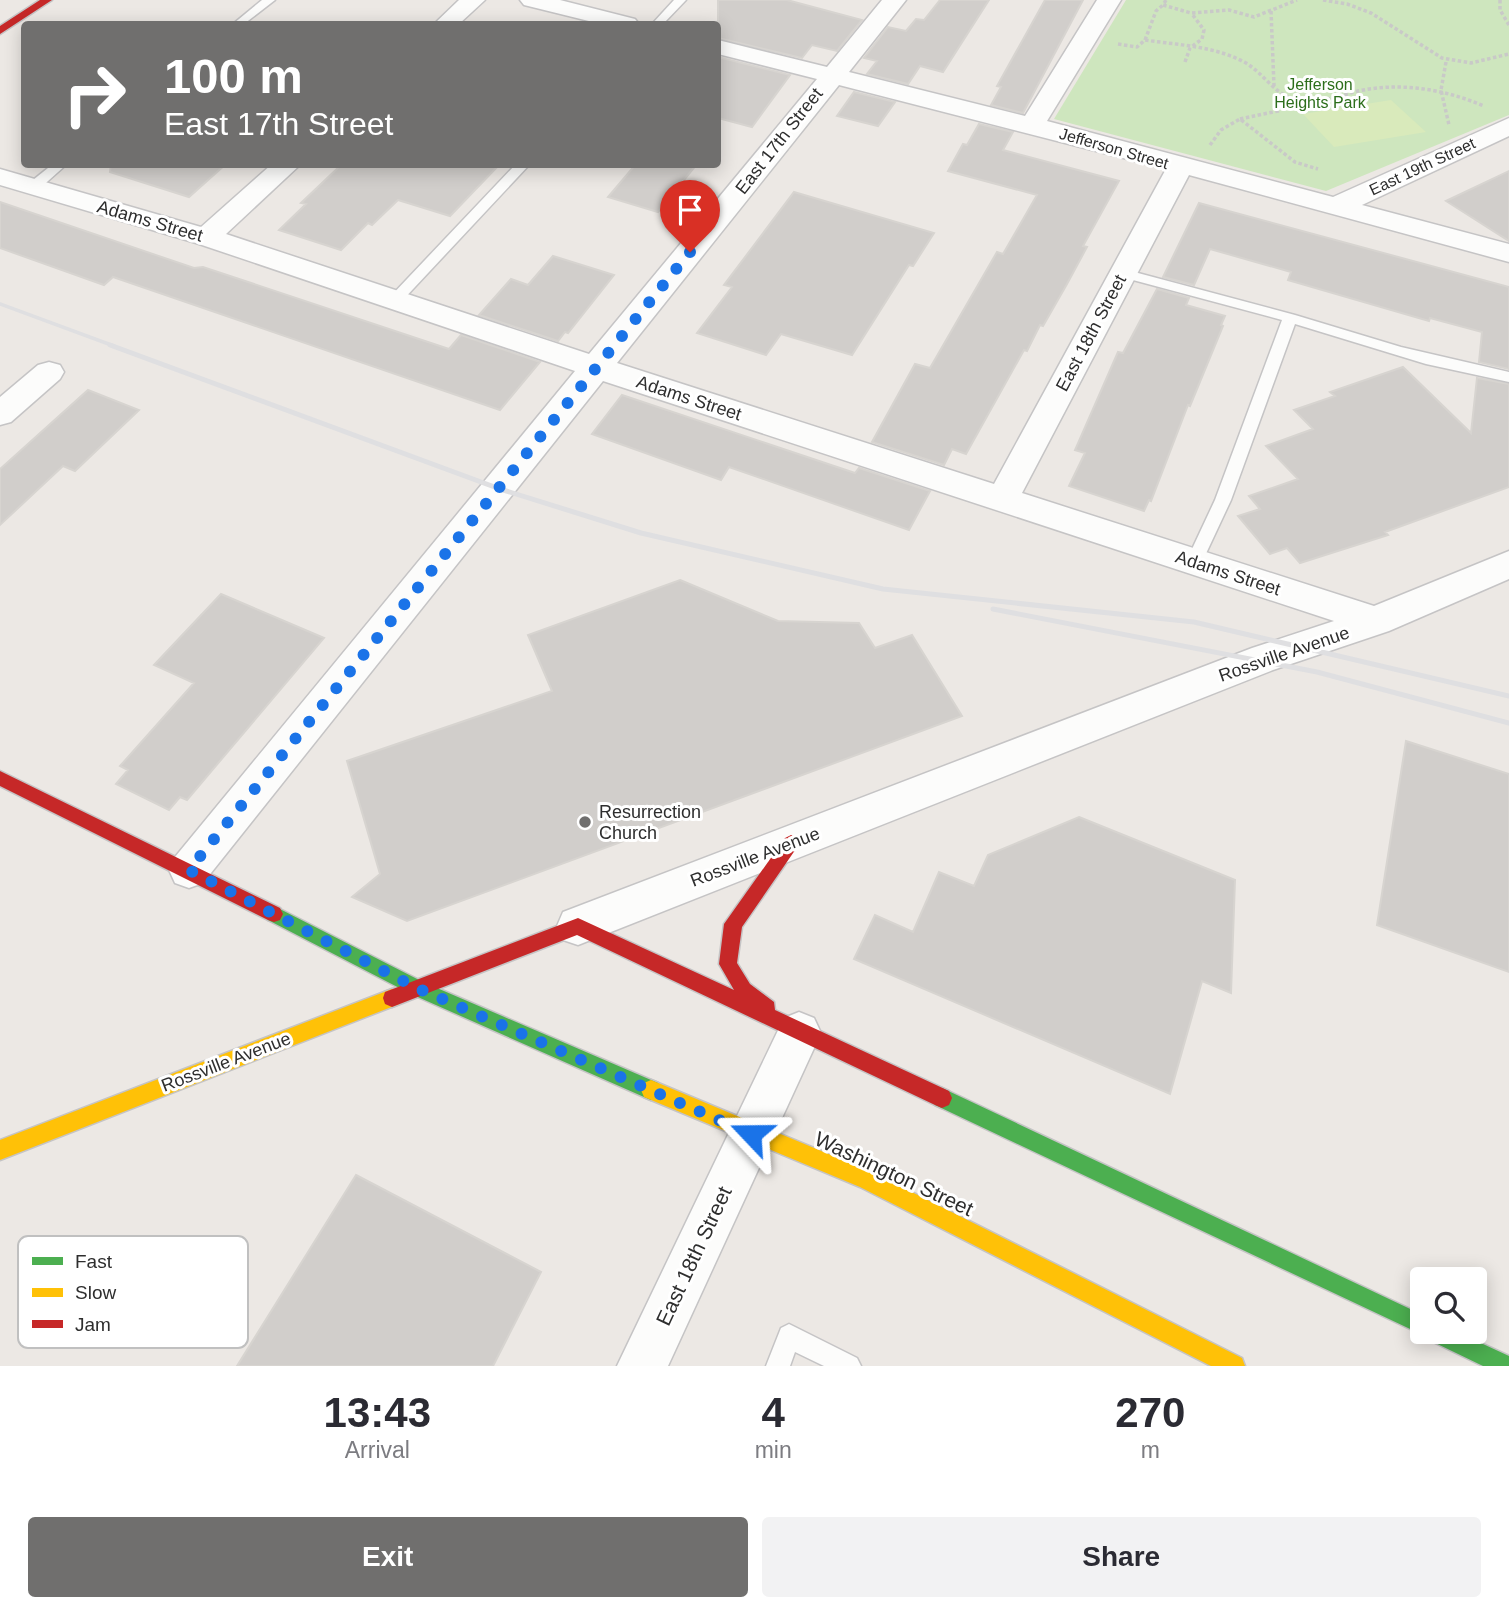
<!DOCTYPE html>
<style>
body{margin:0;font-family:Arial,sans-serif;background:#f2f2f3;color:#2b2b33;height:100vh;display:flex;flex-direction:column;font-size:26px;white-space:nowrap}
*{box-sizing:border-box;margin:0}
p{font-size:23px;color:#7c7c81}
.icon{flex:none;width:38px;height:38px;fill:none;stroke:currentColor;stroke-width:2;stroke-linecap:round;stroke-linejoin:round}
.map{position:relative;height:1366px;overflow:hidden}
.details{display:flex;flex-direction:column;background:#fff;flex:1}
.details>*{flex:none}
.hud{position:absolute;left:21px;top:21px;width:700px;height:147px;border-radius:7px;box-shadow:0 4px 18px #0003;background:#706f6e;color:#fff;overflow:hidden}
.buttons{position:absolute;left:1410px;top:1267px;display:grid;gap:14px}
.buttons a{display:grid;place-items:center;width:77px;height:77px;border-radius:7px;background:#fff;box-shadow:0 4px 18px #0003;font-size:35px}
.pin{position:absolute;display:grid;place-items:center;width:60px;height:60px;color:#fff;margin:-72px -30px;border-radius:50% 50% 50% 0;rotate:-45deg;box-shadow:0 0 7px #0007}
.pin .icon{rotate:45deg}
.me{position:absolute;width:77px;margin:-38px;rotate:293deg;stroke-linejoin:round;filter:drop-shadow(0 0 5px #0008)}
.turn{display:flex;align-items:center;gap:24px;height:147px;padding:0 28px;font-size:32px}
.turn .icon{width:91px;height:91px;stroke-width:2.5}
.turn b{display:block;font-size:49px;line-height:60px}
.eta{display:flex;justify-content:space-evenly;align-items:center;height:119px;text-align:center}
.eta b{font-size:42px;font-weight:800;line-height:49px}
.button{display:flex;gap:14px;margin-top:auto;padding:14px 28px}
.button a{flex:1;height:80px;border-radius:7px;background:#706f6e;color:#fff;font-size:28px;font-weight:800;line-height:80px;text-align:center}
.button a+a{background:#f2f2f3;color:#2b2b33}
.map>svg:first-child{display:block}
.green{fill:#cee6be}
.pitch{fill:#d9eabb}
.building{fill:#d1cecb;stroke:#d7d4d0;stroke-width:2}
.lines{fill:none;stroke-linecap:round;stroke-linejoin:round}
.lane-casing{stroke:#c5c4c5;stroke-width:3}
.street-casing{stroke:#c5c4c5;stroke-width:3}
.fast-casing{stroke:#c5c4c5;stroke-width:3}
.slow-casing{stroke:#c5c4c5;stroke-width:3}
.jam-casing{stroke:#c5c4c5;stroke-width:3}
.path{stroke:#c9c9c8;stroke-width:3.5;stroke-dasharray:3.5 2.5;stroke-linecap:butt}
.lane{fill:#fcfcfb;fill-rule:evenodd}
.street{fill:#fcfcfb;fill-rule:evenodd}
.fast{fill:#4caf50;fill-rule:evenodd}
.slow{fill:#ffc107;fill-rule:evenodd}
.jam{fill:#c62828;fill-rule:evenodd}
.rail-far1{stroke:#dfdfe1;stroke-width:3.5}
.rail{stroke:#dfdfe1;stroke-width:5}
.route{stroke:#1a73e8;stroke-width:12;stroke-dasharray:0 21.6}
.poi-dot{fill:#706f6e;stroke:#fff;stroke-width:2.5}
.labels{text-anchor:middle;stroke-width:6;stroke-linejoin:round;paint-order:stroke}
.far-park-label{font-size:16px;fill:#2c6e1b;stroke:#fff}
.far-street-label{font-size:16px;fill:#2e2e2e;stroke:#fff}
.street-label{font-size:18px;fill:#2e2e2e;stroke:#fff}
.poi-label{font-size:18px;fill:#2e2e2e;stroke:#fff;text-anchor:start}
.near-street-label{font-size:21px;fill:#2e2e2e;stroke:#fff}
.key{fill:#fff;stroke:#c0c0c0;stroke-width:2}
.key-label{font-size:19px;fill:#2e2e2e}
</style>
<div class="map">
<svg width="1509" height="1366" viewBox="0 0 1509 1366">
<rect width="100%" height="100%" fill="#ece8e4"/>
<path class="green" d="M 1126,0 L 1509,0 L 1509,115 L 1326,191 L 1054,119 Z"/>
<path class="pitch" d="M 1391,100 L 1426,132 L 1334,147 L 1303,114 Z"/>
<path class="building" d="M 718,0 L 787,0 L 862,20 L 837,51 L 812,45 L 802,58 L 718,38 Z
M 940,0 L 989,0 L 943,72 L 920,66 L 908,84 L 867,74 L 877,61 L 864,58 L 888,27 L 906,31 L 916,19 L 924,20 Z
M 1045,0 L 1083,0 L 1023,113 L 991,105 L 1001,87 L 997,86 Z
M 718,57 L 790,75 L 752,127 L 718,118 Z
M 854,92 L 895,102 L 878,126 L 837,116 Z
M 979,124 L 1013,132 L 1003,150 L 1119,181 L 1083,246 L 1087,247 L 1067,284 L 1043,326 L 1040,325 L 1027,351 L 1024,350 L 966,454 L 952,449 L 944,465 L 872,442 L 915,364 L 930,368 L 997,252 L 1003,254 L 1037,195 L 948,171 L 963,144 L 967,145 Z
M 111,164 L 226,164 L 189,197 L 110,172 Z
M 342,164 L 500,164 L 450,216 L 398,200 L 372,225 L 368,223 L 341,250 L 279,230 L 306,204 L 301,203 Z
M 636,164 L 697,164 L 658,212 L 608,197 Z
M 1509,171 L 1509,241 L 1446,201 Z
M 794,192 L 934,233 L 913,266 L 909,265 L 852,355 L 781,334 L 766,355 L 697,333 L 732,287 L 724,285 Z
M 0,202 L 194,268 L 203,267 L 449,349 L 461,335 L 540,362 L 500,410 L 113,277 L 104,285 L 0,248 Z
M 1199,203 L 1509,287 L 1509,369 L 1479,362 L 1482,332 L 1430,318 L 1429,321 L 1288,280 L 1291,272 L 1210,249 L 1194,285 L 1163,277 Z
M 553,256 L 614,275 L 568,333 L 565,332 L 558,341 L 479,315 L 511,279 L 528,285 Z
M 1157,289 L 1189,298 L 1186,305 L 1225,316 L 1221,325 L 1223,326 L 1190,406 L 1188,405 L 1151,501 L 1149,500 L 1144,511 L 1069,486 L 1085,453 L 1075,450 L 1118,352 L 1123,353 Z
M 1403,367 L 1471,433 L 1477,378 L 1509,384 L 1509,487 L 1385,532 L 1388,535 L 1300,563 L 1287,548 L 1270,554 L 1238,516 L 1260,509 L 1249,496 L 1298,479 L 1266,446 L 1313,429 L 1294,410 L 1335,396 L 1330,392 Z
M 88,390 L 139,410 L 75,471 L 63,466 L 0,525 L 0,469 Z
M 622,395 L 855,473 L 859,468 L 930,491 L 909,530 L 729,467 L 721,480 L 592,434 Z
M 680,580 L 778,621 L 859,623 L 875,648 L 912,635 L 962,716 L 407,921 L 352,897 L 380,874 L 347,761 L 552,691 L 528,635 Z
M 221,594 L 324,638 L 187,800 L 180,797 L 169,810 L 116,784 L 128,770 L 120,766 L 194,683 L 154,665 Z
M 1406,741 L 1509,774 L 1509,972 L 1377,925 Z
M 1079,817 L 1235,880 L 1231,993 L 1202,981 L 1170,1094 L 854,959 L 875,915 L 913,932 L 939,872 L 974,886 L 988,855 Z
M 356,1175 L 541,1272 L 493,1366 L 237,1366 Z"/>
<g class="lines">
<defs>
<path id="lane" d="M 262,0 L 275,0 L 244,24 L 233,24 Z
M 674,0 L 686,0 L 663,24 L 652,24 Z
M 53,164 L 67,164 L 38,190 L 28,190 L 28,184 Z
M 516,164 L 530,164 L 400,303 L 390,303 L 390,297 Z
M 1123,269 L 1295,315 L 1401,347 L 1509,372 L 1509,382 L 1426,364 L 1295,324 L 1231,500 L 1202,562 L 1194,568 L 1186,562 L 1215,500 L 1282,320 L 1118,276 L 1116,273 Z
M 789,1324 L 857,1358 L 861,1366 L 824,1366 L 795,1352 L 790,1366 L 766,1366 L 781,1328 Z"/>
<path id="street" d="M 459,0 L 485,0 L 459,24 L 434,24 Z
M 520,0 L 560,0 L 635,19 L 639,24 L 601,24 L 524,5 Z
M 882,0 L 906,0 L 849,72 L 1025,116 L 1097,0 L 1121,0 L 1047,121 L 1333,197 L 1509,118 L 1509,136 L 1362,205 L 1509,244 L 1509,262 L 1189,175 L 1022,493 L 1374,606 L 1509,551 L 1509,579 L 1389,631 L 1273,670 L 578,945 L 563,940 L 557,926 L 563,912 L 1252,648 L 1334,621 L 603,381 L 203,883 L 189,888 L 175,883 L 169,870 L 175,857 L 575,371 L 196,243 L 0,185 L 0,169 L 201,227 L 272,164 L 301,164 L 226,234 L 589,354 L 817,79 L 718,54 L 718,40 L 827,67 ZM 839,85 L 1166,169 L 994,484 L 617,363 Z
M 49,362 L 60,365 L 64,372 L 60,379 L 11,422 L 0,425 L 0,397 L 38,365 Z
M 799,1012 L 814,1018 L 821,1033 L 668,1366 L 617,1366 L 784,1018 Z"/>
<path id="fast" d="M 274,906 L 423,982 L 658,1083 L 661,1090 L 658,1097 L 651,1100 L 644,1097 L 411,994 L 268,920 L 265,914 L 268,908 Z
M 942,1088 L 1423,1315 L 1423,1332 L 1457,1332 L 1509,1356 L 1509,1366 L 1483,1366 L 1427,1339 L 1425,1336 L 935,1105 L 932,1098 L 935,1091 Z"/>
<path id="slow" d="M 392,989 L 399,992 L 401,998 L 399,1004 L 0,1160 L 0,1140 Z
M 651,1080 L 874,1173 L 1242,1358 L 1245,1366 L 1211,1366 L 860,1187 L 644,1097 L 641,1090 L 644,1083 Z"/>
<path id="jam" d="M 40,0 L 52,0 L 0,34 L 0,26 Z
M 0,771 L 280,908 L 283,914 L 280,920 L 274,922 L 268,920 L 0,786 Z
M 791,835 L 797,838 L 800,843 L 742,927 L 737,963 L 750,984 L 774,1002 L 775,1010 L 949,1091 L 952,1098 L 949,1105 L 942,1108 L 935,1105 L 577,935 L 392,1007 L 385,1004 L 383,998 L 385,992 L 578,918 L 734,990 L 719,964 L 724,924 L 785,838 Z"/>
</defs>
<use href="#lane" class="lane-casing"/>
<use href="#street" class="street-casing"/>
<use href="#fast" class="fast-casing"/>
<use href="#slow" class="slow-casing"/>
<use href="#jam" class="jam-casing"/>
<path class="path" d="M 1166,0 L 1163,5 L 1191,13 L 1229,10 L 1254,17 L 1297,0
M 1323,0 L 1347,4 L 1371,13 L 1442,58 L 1471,63 L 1509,54
M 1500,0 L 1500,10 L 1509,25
M 1271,11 L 1274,86
M 1145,40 L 1156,11 L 1163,5
M 1118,44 L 1137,47 L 1145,40 C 1178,45 1214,46 1244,62 C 1263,72 1274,94 1295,100 C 1317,105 1338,96 1358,91 C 1401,82 1444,89 1484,106
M 1185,62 L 1190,48 L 1202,39 L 1204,30 L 1192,14
M 1446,62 L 1441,90 L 1449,125
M 1240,119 L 1278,111 L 1293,100
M 1210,145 L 1221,130 L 1240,119 L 1295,162 L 1318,169"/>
<use href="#lane" class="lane"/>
<use href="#street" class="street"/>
<use href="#fast" class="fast"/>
<use href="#slow" class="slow"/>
<use href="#jam" class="jam"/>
<path class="rail-far1" d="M 0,304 L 114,346"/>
<path class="rail" d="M 110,345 L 500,489 L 641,533 L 883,589 L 1194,622 L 1509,696
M 993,609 L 1317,672 L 1509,723"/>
</g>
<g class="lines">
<path class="route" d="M 690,252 L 189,870 L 417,988 L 751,1134"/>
</g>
<circle class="poi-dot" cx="585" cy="822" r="7"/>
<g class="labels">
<g class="far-park-label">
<text x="1320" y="90">Jefferson<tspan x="1320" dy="18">Heights Park</tspan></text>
</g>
<g class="far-street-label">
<text transform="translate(1114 148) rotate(16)" y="6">Jefferson Street</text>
<text transform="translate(1422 166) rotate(-25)" y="6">East 19th Street</text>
</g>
<g class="street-label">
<text transform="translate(779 141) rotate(-52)" y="6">East 17th Street</text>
<text transform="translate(150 221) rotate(16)" y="6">Adams Street</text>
<text transform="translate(1091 333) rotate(-62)" y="6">East 18th Street</text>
<text transform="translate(689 398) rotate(18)" y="6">Adams Street</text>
<text transform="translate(1228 573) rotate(18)" y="6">Adams Street</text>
<text transform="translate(1284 654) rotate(-19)" y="6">Rossville Avenue</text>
<text transform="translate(755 857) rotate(-21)" y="6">Rossville Avenue</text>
<text transform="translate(226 1062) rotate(-21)" y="6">Rossville Avenue</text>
</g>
<g class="poi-label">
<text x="599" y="818">Resurrection<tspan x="599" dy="21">Church</tspan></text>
</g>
<g class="near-street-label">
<text transform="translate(894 1174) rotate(25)" y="7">Washington Street</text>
<text transform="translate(694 1256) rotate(-65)" y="7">East 18th Street</text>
</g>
</g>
<rect x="18" y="1236" width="230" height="112" rx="10" class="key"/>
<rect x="32" y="1257" width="31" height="8" fill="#4caf50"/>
<rect x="32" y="1288" width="31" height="9" fill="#ffc107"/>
<rect x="32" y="1320" width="31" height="8" fill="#c62828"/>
<g class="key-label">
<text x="75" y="1268">Fast</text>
<text x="75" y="1299">Slow</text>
<text x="75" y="1331">Jam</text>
</g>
</svg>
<div class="buttons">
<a><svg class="icon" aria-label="search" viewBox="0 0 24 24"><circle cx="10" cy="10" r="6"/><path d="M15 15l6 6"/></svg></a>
</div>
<div class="pin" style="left:690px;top:252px;background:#d93025"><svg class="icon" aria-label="arrive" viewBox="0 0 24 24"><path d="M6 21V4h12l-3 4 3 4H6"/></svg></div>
<svg class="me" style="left:751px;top:1134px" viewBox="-20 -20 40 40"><path d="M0-17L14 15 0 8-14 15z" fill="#1a73e8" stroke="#fff" stroke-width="4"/></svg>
<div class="hud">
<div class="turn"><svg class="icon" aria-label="right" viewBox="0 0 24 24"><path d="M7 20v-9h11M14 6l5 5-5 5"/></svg><div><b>100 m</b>East 17th Street</div></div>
</div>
</div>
<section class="details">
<div class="eta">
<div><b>13:43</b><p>Arrival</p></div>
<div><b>4</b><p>min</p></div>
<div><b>270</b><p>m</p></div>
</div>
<div class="button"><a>Exit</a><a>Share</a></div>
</section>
